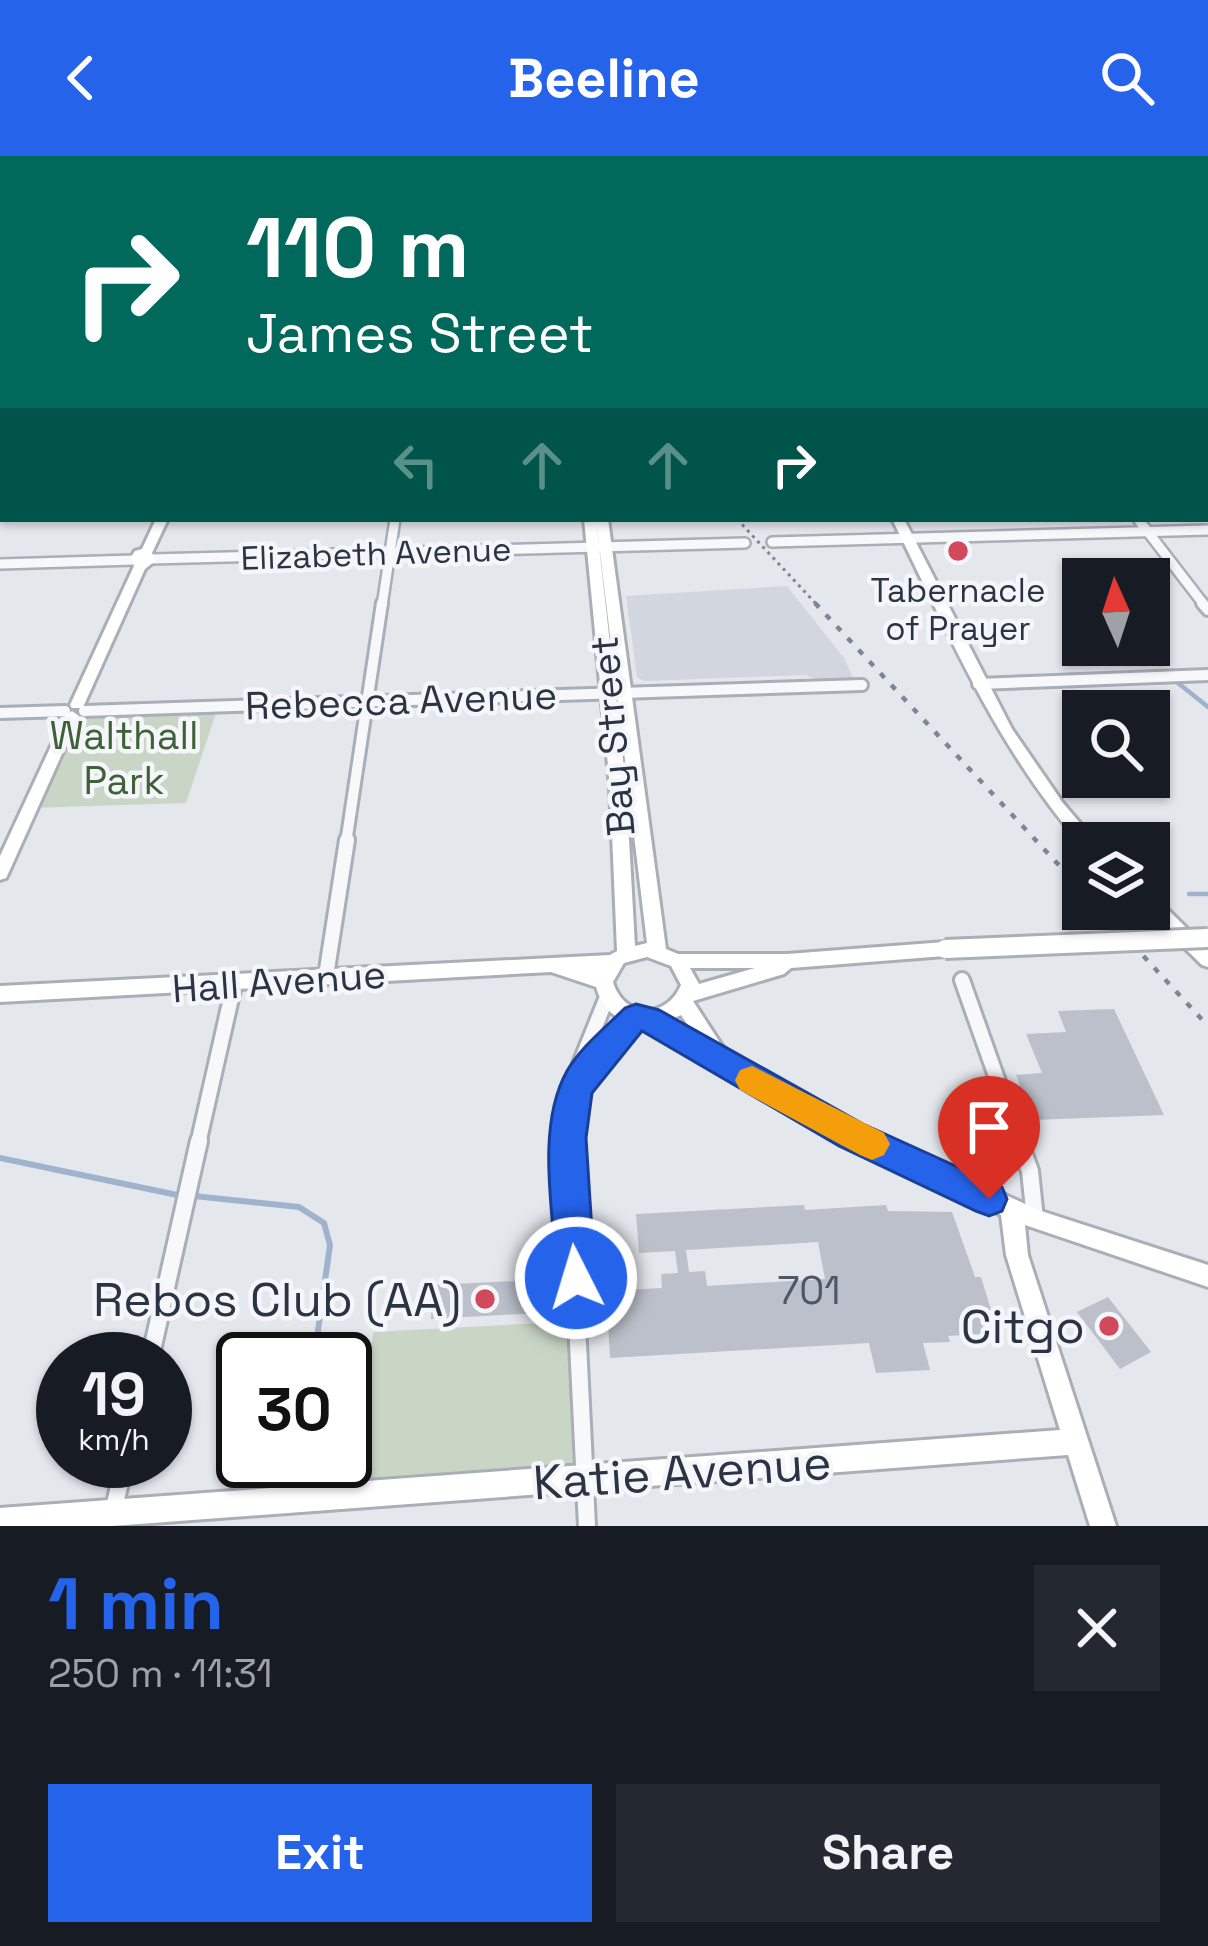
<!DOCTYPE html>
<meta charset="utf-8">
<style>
body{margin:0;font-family:"Space Grotesk",sans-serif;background:#242831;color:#f1f3f6;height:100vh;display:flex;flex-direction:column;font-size:45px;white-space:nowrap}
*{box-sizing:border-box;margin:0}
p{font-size:39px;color:#9ea1a6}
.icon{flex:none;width:66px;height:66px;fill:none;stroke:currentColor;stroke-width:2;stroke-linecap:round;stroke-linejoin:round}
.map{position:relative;height:1370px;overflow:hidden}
.details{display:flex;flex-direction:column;background:#171b24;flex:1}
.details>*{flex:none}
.hud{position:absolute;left:0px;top:0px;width:1209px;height:366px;box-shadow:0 3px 9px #0004;background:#00695c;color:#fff;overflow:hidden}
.needle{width:78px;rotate:357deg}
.tools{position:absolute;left:1062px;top:402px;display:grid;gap:24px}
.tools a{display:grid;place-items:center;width:108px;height:108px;border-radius:0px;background:#171b24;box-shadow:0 3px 9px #0004;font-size:60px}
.speed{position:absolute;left:36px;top:1176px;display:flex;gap:24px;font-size:60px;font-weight:700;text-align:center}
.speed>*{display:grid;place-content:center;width:156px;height:156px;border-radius:50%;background:#171b24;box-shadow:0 3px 9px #0004;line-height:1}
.speed small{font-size:30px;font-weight:400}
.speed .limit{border:6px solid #111;border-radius:18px;background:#fff;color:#111}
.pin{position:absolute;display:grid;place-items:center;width:102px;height:102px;color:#fff;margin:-123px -51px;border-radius:50% 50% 50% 0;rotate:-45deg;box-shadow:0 0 12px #0007}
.pin .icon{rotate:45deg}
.me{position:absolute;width:132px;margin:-66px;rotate:355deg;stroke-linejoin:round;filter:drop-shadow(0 0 9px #0008)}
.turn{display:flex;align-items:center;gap:42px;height:252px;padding:0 48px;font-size:54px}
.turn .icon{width:156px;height:156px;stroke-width:2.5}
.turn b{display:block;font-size:84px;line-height:102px}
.lanes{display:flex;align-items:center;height:114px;padding:0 48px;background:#0003;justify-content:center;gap:60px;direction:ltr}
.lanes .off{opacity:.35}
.round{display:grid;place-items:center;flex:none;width:126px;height:126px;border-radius:0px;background:#242831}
.overview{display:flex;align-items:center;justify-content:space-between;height:204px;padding:0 48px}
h1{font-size:72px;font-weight:700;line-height:90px;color:#2563eb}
.action{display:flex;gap:24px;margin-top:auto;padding:24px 48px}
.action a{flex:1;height:138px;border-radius:0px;background:#2563eb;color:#fff;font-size:48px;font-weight:700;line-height:138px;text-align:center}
.action a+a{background:#242831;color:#f1f3f6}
header{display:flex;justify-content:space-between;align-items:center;height:156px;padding:0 48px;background:#2563eb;color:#fff;font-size:54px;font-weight:700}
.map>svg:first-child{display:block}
.built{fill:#d2d6de}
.green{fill:#c9d6c5}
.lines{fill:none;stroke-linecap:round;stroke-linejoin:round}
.stream-far1{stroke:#9fb4cc;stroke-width:4.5}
.stream{stroke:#9fb4cc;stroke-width:6}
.river{fill:#9fb4cc;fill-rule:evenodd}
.building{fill:#bbc0ca;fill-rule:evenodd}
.street-far4-casing{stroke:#a9aeb7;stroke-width:8}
.street-far3-casing{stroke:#a9aeb7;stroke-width:14}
.street-far2-casing{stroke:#a9aeb7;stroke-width:16}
.street-far1-casing{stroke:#a9aeb7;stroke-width:20}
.street-casing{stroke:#a9aeb7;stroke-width:22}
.secondary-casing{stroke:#a9aeb7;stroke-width:6}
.primary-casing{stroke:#a3abb8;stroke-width:6}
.street-far4{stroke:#f7f8fa;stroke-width:4.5}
.street-far3{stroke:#f7f8fa;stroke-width:9}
.street-far2{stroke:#f7f8fa;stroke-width:10}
.street-far1{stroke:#f7f8fa;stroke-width:14}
.street{stroke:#f7f8fa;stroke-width:16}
.secondary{fill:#fff;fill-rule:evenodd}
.primary{fill:#fff;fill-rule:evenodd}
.rail-far1{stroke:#7d8696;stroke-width:3;stroke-dasharray:3 4.5;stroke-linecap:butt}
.rail{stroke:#7d8696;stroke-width:4.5;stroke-dasharray:6 10;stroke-linecap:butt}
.secondary-bridge-casing{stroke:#a9aeb7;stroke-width:24;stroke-linecap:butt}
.secondary-bridge{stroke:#fff;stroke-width:18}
.route{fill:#2563eb;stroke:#184099;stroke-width:3}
.slow{fill:#f59e0b}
.poi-dot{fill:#d1495b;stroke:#f4f6f9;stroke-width:4.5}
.labels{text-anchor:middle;stroke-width:9;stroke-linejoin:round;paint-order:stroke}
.far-street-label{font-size:33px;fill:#2b3445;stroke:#f4f6f9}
.far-poi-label{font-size:33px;fill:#2b3445;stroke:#f4f6f9}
.street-label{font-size:39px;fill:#2b3445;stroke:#f4f6f9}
.park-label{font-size:39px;fill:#3f6138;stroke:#f4f6f9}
.near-number-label{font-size:39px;fill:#4f5766}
.near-poi-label{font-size:48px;fill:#2b3445;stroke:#f4f6f9;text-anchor:end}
.near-street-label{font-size:48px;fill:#2b3445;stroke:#f4f6f9}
</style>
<header><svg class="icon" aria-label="back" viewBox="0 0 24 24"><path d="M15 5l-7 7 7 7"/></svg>Beeline<svg class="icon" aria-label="search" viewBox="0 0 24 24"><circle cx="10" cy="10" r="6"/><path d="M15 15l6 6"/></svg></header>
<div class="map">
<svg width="1208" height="1370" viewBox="0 0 1208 1370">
<rect width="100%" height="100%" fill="#e4e7ec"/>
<path class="built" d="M 787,430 L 844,502 L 855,527 L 827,528 L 806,519 L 644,525 L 637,521 L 626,440 Z"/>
<path class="green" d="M 218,551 L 186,647 L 31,652 L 72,560 Z
M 579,1165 L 585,1324 L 356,1339 L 373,1176 Z"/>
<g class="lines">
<path class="stream-far1" d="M 1178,527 L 1208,551
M 1189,738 L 1208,738"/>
<path class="stream" d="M 0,1002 L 182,1040
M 194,1040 L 299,1051 L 324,1067 L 330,1089 L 314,1203
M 298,1316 L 300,1305"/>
<path class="river" d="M 912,0 L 909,3 L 897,3 L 900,0 Z"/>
</g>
<path class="building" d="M 1114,853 L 1164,959 L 1033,964 L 1016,919 L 1042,917 L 1026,878 L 1066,876 L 1058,855 Z
M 804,1049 L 805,1054 L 886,1049 L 888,1055 L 952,1056 L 975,1121 L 981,1121 L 998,1177 L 948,1180 L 950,1186 L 923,1187 L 930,1214 L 876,1217 L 869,1187 L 610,1202 L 606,1135 L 662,1132 L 661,1118 L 678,1117 L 675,1095 L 639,1097 L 636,1058 ZM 818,1086 L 825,1123 L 707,1130 L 705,1115 L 689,1116 L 686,1094 Z
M 538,1124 L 539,1157 L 431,1163 L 433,1129 Z
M 1108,1141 L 1151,1196 L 1120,1213 L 1077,1156 Z"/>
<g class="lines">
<defs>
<path id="street-far4" d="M 799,0 L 813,3
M 1062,0 L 1066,3
M 1184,0 L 1188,3
M 245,3 L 257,0
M 689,3 L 698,0
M 778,3 L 786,0"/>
<path id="street-far3" d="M 1138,363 L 1205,450
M 772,386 L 1208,374
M 151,403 L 745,387
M 0,408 L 134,404
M 382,450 L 395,363"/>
<path id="street-far2" d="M 1202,447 L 1208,454
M 978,528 L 1208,519
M 84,555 L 862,529
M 0,557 L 65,555
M 346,687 L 382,447"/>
<path id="street-far1" d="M 326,820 L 347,684
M 962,824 L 1020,988
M 581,921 L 636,861
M 198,988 L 234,829
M 568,988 L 580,908 L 607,841"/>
<path id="street" d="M 568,985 L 587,1370
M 1019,985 L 1030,1015 L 1035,1063
M 150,1203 L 199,985
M 113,1356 L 125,1305"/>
<path id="secondary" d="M 258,0 L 264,0 L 264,3 L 258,3 Z
M 0,8 L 3,8 L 3,12 L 0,12 Z
M 0,42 L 3,42 L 3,46 L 0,46 Z
M 0,87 L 3,88 L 3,93 L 0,92 Z
M 1206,95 L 1208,95 L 1208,99 L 1206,99 Z
M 1206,108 L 1208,108 L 1208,114 L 1206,114 Z
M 3,138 L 3,147 L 0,148 L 0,139 Z
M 0,203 L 3,203 L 3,209 L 0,209 Z
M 0,284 L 3,284 L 3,290 L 0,290 Z
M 156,363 L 168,363 L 152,397 L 155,405 L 145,413 L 84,549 L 82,552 L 72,552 L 70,549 L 134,410 L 131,401 L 135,395 L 142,393 Z
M 584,363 L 596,363 L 626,630 L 635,790 L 647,787 L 596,363 L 608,363 L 666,793 L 678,798 L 787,798 L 945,786 L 951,788 L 954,793 L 951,798 L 945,800 L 791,812 L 784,818 L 693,845 L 728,899 L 825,955 L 1038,1054 L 1208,1109 L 1208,1131 L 1025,1069 L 1028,1099 L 1116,1370 L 1090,1370 L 1068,1299 L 112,1370 L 0,1370 L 0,1352 L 1060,1274 L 1006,1099 L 1001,1059 L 811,967 L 642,869 C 618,866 603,855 596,831 L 551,816 L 0,846 L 0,830 L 610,799 L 617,795 L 610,630 ZM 647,801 L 671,810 L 681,829 C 667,863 624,863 613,826 L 624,807 ZM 690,812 L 755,812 L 699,828 ZM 681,859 L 695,880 L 668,865 Z
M 892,363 L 904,363 L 1012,573 L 1063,647 L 1097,687 L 1083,687 L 1083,691 C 996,591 950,480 892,363 Z
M 72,555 L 79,560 L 8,718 L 6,722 L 0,724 L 0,700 L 65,560 Z
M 1149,740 L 1155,741 L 1208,793 L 1208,811 L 1202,809 L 1145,753 L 1149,753 Z"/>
<path id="primary" d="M 3,95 L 3,101 L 0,102 L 0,96 Z
M 0,129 L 3,129 L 3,135 L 0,135 Z"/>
</defs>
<use href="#street-far4" class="street-far4-casing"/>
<use href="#street-far3" class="street-far3-casing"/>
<use href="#street-far2" class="street-far2-casing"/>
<use href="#street-far1" class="street-far1-casing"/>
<use href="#street" class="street-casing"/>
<use href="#secondary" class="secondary-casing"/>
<use href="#primary" class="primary-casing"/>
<use href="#street-far4" class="street-far4"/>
<use href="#street-far3" class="street-far3"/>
<use href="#street-far2" class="street-far2"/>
<use href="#street-far1" class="street-far1"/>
<use href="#street" class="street"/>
<use href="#secondary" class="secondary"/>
<use href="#primary" class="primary"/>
<path class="rail-far1" d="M 335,0 L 339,3
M 480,3 L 491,0
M 645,3 L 654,0
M 737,363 L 818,450"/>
<path class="rail" d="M 815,447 L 1083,735
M 1100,753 L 1208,870"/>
<defs>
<path id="secondary-bridge" d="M 945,793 L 1208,782"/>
</defs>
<use href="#secondary-bridge" class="secondary-bridge-casing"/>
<use href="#secondary-bridge" class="secondary-bridge"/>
</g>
<path class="route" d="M 636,848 L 659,854 L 863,968 L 1002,1031 L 1007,1043 L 1002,1055 L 989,1060 L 976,1055 L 839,990 L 642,875 L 592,937 L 586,982 L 595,1122 L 589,1136 L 576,1141 L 562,1136 L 557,1122 C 554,1060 535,972 567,915 C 580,892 606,871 625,852 Z"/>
<path class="slow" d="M 752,910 L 884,977 L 890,988 L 884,999 L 872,1004 L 860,999 L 740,934 L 735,924 L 740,914 Z"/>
<g class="poi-dot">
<circle cx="958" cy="395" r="12"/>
<circle cx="485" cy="1143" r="12"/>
<circle cx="1109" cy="1170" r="12"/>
</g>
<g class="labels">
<g class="far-street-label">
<text transform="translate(376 397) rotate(-2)" y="12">Elizabeth Avenue</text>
</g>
<g class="far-poi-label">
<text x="958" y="446">Tabernacle<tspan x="958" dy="38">of Prayer</tspan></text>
</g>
<g class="street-label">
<text transform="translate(401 544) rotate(-2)" y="14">Rebecca Avenue</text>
<text transform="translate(612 580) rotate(-95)" y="14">Bay Street</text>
<text transform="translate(279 825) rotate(-4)" y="14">Hall Avenue</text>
</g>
<g class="park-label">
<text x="124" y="593">Walthall<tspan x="124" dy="45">Park</tspan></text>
</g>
<g class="near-number-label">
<text x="809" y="1148">701</text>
</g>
<g class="near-poi-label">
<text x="461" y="1160">Rebos Club (AA)</text>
<text x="1085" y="1187">Citgo</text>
</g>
<g class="near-street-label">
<text transform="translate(682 1316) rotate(-4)" y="17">Katie Avenue</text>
</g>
</g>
</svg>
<div class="tools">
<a><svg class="needle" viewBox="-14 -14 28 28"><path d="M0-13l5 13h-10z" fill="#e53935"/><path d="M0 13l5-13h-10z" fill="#9ea1a6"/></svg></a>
<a><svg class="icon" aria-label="search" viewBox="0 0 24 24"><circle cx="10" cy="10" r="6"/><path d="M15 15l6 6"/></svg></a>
<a><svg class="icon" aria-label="layers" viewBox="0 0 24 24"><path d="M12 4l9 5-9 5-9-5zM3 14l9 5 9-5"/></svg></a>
</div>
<div class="speed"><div>19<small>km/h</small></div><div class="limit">30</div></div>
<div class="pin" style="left:989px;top:1043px;background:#d93025"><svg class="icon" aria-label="arrive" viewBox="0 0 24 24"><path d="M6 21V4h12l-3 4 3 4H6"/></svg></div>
<svg class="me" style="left:576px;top:1122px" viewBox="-20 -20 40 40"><circle r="17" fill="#2563eb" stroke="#fff" stroke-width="3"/><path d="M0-11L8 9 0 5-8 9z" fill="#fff"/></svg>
<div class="hud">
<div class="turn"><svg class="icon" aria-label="right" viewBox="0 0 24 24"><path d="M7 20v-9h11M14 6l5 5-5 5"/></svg><div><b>110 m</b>James Street</div></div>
<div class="lanes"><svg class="icon off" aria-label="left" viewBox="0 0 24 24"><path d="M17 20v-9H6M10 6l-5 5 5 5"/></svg><svg class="icon off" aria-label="ahead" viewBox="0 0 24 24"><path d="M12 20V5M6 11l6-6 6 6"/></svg><svg class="icon off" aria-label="ahead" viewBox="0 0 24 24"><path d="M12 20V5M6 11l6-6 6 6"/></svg><svg class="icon" aria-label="right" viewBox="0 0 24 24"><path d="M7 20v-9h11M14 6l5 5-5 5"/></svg></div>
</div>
</div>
<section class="details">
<div class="overview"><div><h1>1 min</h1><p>250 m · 11:31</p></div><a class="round"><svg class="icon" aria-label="close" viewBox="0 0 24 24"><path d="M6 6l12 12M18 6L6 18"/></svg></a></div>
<div class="action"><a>Exit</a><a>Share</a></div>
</section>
